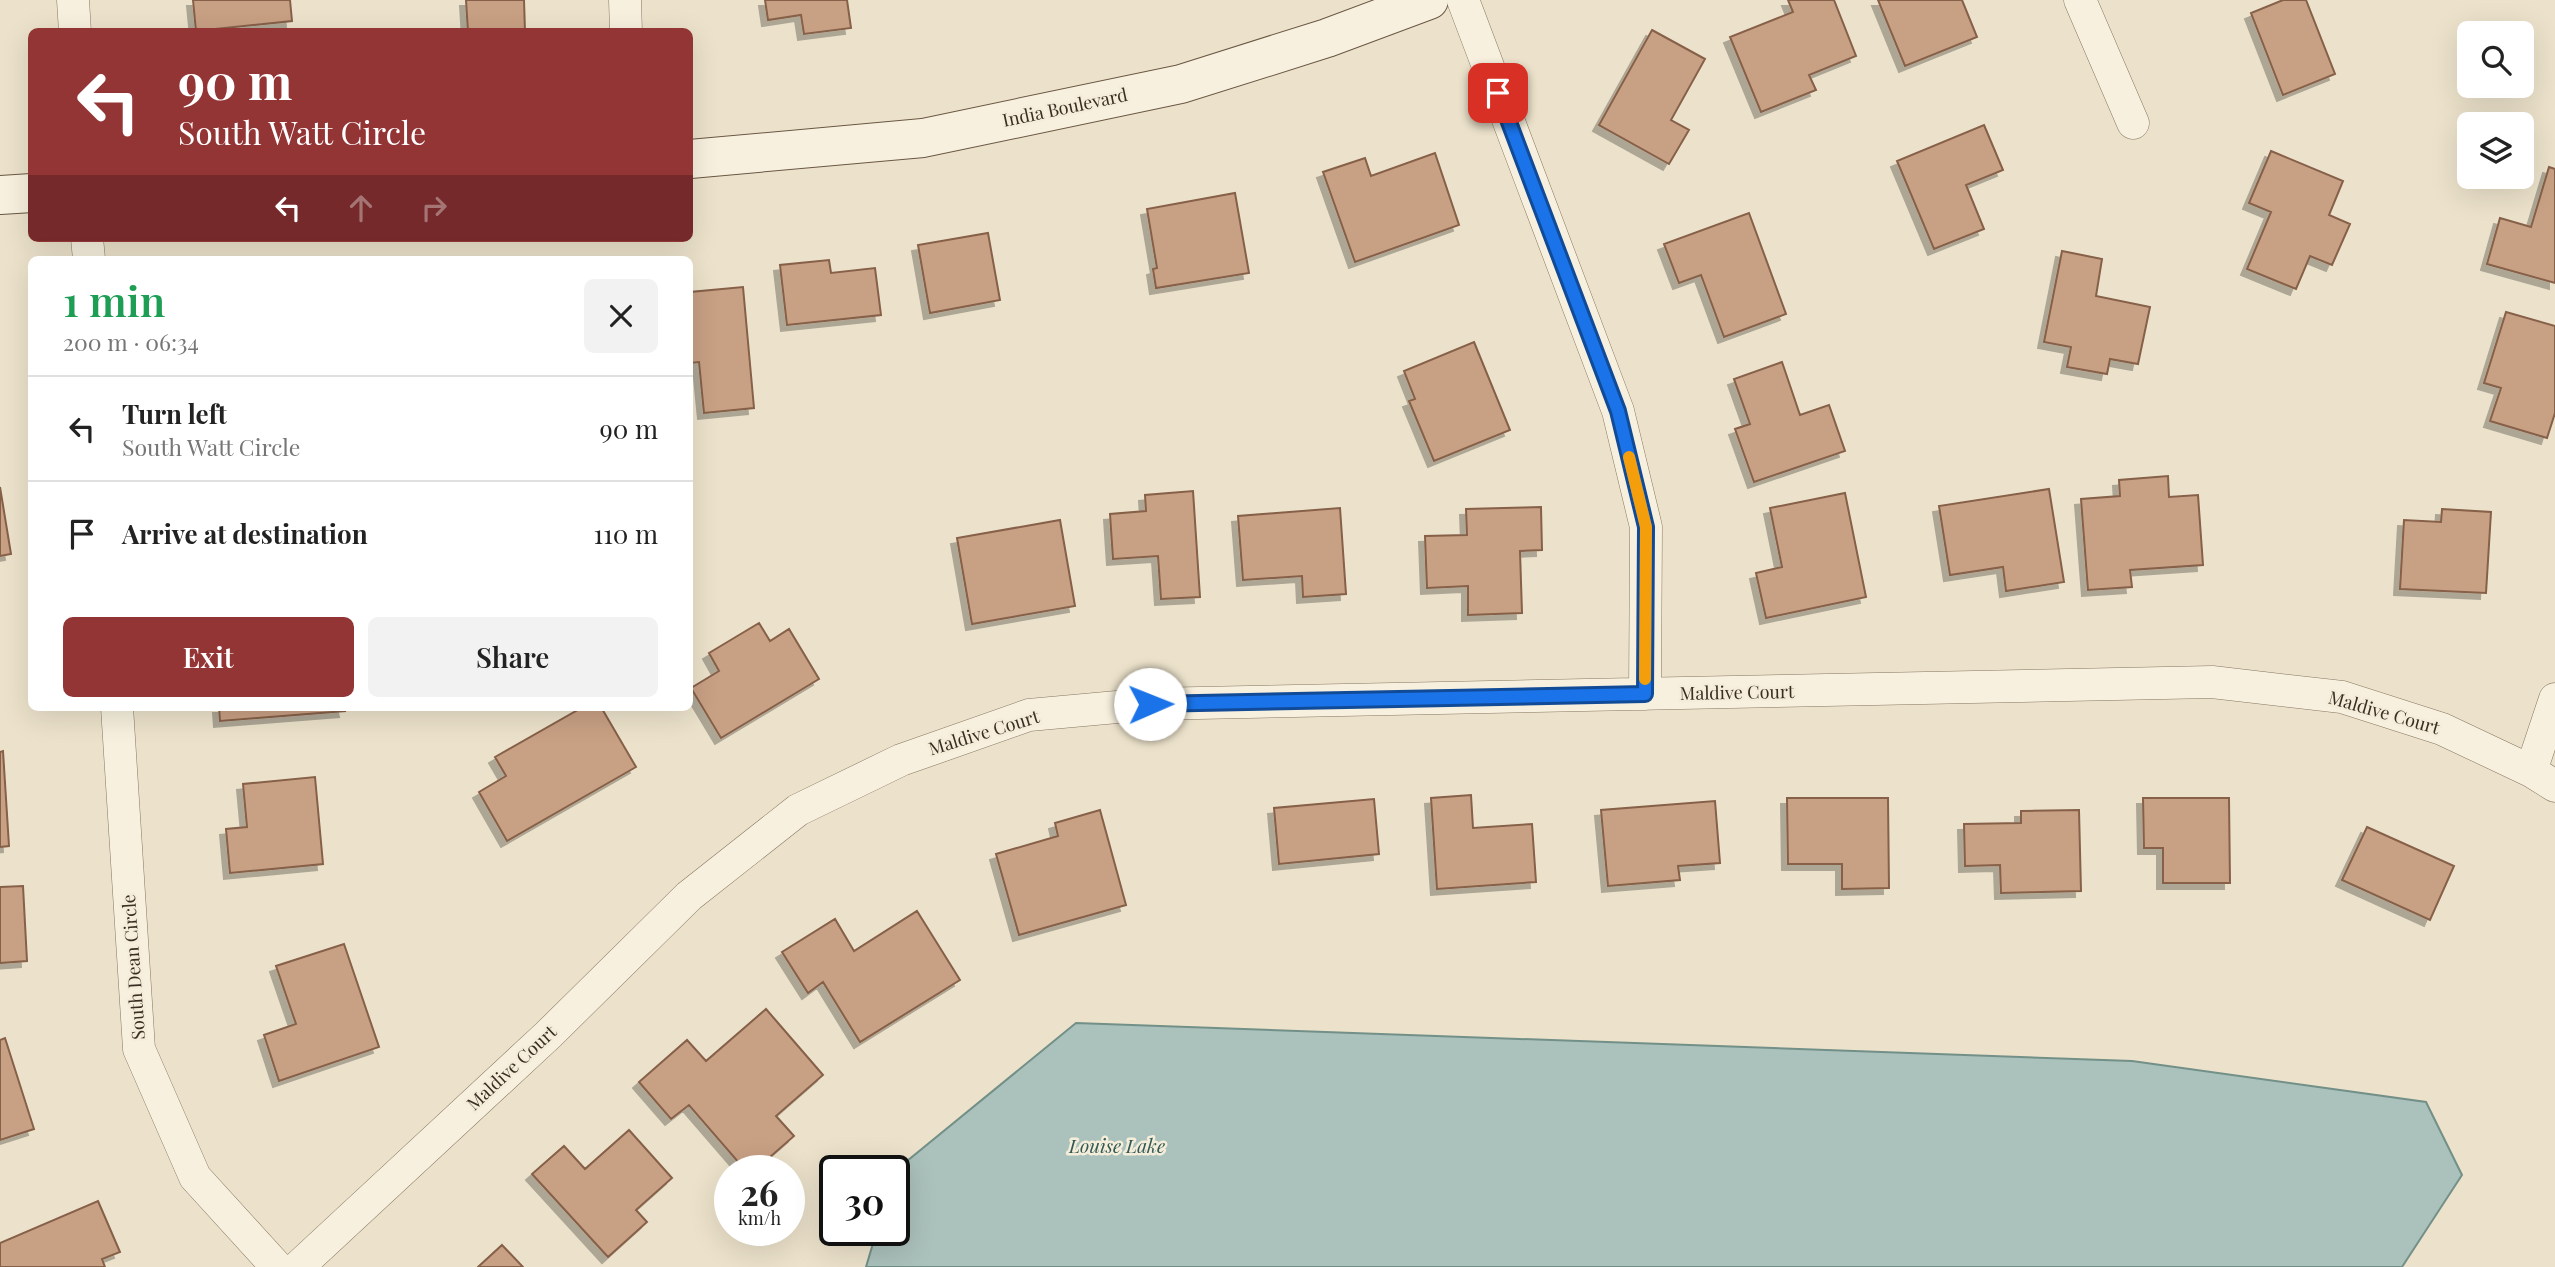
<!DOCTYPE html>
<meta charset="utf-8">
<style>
body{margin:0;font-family:"Playfair Display",serif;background:#f2f2f2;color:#222;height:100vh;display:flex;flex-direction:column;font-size:26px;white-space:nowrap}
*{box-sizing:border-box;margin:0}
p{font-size:23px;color:#767676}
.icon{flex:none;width:38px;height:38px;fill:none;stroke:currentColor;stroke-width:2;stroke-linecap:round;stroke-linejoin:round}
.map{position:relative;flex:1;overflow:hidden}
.drawer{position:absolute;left:28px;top:256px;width:665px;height:455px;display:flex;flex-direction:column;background:#fff;border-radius:10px;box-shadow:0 7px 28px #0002}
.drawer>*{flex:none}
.top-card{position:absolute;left:28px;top:28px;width:665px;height:214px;border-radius:10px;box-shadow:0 7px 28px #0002;background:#933435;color:#fff;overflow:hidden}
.tools{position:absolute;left:2457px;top:21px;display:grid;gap:14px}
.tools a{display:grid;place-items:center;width:77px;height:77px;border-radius:10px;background:#fff;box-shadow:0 7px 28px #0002;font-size:35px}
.speed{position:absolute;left:714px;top:1155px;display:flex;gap:14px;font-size:35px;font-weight:700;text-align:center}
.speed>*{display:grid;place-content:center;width:91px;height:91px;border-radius:50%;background:#fff;box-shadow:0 7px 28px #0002;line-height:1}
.speed small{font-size:18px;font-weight:400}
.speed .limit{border:4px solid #111;border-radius:10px;background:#fff;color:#111}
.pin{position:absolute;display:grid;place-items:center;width:60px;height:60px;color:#fff;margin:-30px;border-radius:14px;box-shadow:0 4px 10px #0006}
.me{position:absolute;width:77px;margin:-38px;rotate:89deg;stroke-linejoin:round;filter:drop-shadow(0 0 5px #0008)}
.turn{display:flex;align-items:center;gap:24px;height:147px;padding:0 35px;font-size:32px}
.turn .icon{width:91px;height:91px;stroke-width:2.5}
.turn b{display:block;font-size:49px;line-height:60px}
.lanes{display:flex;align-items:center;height:66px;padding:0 35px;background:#0003;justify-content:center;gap:35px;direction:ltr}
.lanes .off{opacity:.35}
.round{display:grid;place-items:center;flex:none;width:74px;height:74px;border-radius:10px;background:#f2f2f2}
.overview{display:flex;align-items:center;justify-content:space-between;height:119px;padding:0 35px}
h1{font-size:42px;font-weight:600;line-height:52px;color:#1e9e55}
.primary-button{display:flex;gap:14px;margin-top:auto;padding:14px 35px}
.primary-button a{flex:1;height:80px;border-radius:10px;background:#933435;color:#fff;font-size:28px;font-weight:600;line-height:80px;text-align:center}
.primary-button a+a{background:#f2f2f2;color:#222}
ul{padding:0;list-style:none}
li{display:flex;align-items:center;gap:21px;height:105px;padding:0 35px;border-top:2px solid #e0e0e0}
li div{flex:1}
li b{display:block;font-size:26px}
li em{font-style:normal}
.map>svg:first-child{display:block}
.water{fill:#abc1bb;stroke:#729088;stroke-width:2}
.building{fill:#c8a084;stroke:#866048;stroke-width:2;filter:url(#shadow)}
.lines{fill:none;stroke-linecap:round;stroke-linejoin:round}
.street-casing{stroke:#887660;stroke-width:33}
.secondary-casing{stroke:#6a5743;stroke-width:40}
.street{stroke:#f7f0de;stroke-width:32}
.secondary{stroke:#f7f0de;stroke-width:38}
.route-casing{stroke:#114b97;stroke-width:18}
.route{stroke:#1a73e8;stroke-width:12}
.slow{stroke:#f59e0b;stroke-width:12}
.labels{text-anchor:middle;stroke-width:5;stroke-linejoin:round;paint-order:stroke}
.street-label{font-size:18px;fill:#3a2e22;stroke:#f4edda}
.water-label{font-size:19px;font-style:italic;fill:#335956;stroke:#f4edda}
</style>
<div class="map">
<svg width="2555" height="1267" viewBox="0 0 2555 1267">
<defs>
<filter id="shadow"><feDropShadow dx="-6" dy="6" stdDeviation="0" flood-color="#0004"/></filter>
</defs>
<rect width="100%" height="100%" fill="#ece2cb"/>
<path class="water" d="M 1076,1023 L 2132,1061 L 2426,1102 L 2462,1175 L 2402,1267 L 866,1267 L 877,1230 L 894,1230 L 896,1170 Z"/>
<path class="building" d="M 193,0 L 290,0 L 292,21 L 196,31 Z
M 466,0 L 524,0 L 525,32 L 468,32 Z
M 765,0 L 847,0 L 851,28 L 804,34 L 801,15 L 768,20 Z
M 1788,0 L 1834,0 L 1856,56 L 1809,75 L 1816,90 L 1761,112 L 1730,37 L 1793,12 Z
M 1878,0 L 1962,0 L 1977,37 L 1905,66 Z
M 2283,0 L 2306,0 L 2335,74 L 2283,95 L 2251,13 Z
M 1652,30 L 1705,59 L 1671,120 L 1689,130 L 1669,164 L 1599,125 Z
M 1984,125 L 2003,170 L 1966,185 L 1984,229 L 1934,249 L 1897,161 Z
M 2271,151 L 2343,181 L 2329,215 L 2350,224 L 2332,265 L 2310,256 L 2296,289 L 2247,269 L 2271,212 L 2249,203 Z
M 1435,153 L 1459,225 L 1355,262 L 1323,172 L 1365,158 L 1371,176 Z
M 2549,167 L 2555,169 L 2555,283 L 2487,264 L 2500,218 L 2531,227 Z
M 1235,193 L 1249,273 L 1156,288 L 1153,269 L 1157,268 L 1147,209 Z
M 1749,213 L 1786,314 L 1724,337 L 1701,275 L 1679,283 L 1664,244 Z
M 988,233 L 1000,300 L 930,313 L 918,245 Z
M 2062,251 L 2102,259 L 2096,296 L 2150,307 L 2138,364 L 2110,359 L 2107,374 L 2067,367 L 2071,347 L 2044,342 Z
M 829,260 L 831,273 L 875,268 L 881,315 L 787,325 L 780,265 Z
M 743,287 L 754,408 L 704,413 L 699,362 L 690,363 L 690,292 Z
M 2506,312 L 2555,326 L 2555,413 L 2547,438 L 2490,421 L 2501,388 L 2484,383 Z
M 1474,342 L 1510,430 L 1434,461 L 1409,401 L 1415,399 L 1404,371 Z
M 1782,362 L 1800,415 L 1829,405 L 1845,451 L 1754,482 L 1735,429 L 1750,424 L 1734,379 Z
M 2168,476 L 2169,497 L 2198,495 L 2203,565 L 2130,570 L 2132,587 L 2088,590 L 2081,499 L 2120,496 L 2119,480 Z
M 0,487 L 11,554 L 0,556 Z
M 2049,489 L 2064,582 L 2006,591 L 2003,567 L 1950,575 L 1939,506 Z
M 1193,491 L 1200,597 L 1161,599 L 1158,556 L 1113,559 L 1110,514 L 1146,511 L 1145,495 Z
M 1845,493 L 1866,597 L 1766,618 L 1756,573 L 1782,567 L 1770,508 Z
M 1541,507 L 1542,550 L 1520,551 L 1522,613 L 1468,615 L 1468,586 L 1427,588 L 1425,536 L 1467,535 L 1466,509 Z
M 1340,508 L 1346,594 L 1303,597 L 1302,576 L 1243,580 L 1238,516 Z
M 2442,509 L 2491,512 L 2486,593 L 2400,589 L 2404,520 L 2441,522 Z
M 1060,520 L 1075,606 L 972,624 L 957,538 Z
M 759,623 L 770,641 L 789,629 L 819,679 L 721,738 L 691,688 L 719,671 L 709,653 Z
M 219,707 L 344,707 L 345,711 L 220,721 Z
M 583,707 L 601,707 L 636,767 L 507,841 L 479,792 L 506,776 L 495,757 Z
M 3,751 L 9,846 L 0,847 L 0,752 Z
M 315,777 L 323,864 L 230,873 L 226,829 L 247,827 L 243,784 Z
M 1471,795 L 1473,828 L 1532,824 L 1536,882 L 1437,889 L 1431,798 Z
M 1787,798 L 1888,798 L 1889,888 L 1842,889 L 1842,864 L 1788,864 Z
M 2143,798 L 2229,798 L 2230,883 L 2163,883 L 2163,848 L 2144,848 Z
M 1374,799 L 1379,854 L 1279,864 L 1274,808 Z
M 1715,801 L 1720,863 L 1678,866 L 1680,880 L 1608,886 L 1601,810 Z
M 1100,810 L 1126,905 L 1019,935 L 996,854 L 1058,836 L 1055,823 Z
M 2079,810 L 2081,891 L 2001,893 L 2000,865 L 1965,866 L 1964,824 L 2021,823 L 2021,811 Z
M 2367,827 L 2454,866 L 2430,920 L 2342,880 Z
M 23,886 L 27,961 L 0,963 L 0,887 Z
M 917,911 L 960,980 L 860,1042 L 823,982 L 808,993 L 782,952 L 835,919 L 854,951 Z
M 344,944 L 379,1047 L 279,1081 L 264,1035 L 296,1024 L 276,966 Z
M 766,1009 L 823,1075 L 776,1116 L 794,1136 L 754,1171 L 746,1171 L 689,1105 L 671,1119 L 639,1082 L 687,1040 L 706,1061 Z
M 5,1038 L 34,1129 L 0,1140 L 0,1040 Z
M 629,1130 L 672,1178 L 636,1210 L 647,1222 L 608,1257 L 532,1174 L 564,1146 L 585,1169 Z
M 98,1201 L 120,1252 L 102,1259 L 105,1267 L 0,1267 L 0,1243 Z
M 502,1245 L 523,1267 L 478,1267 Z"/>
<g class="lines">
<defs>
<path id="street" d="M 73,0 L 75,32
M 625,0 L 626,32
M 1463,0 L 1618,411 L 1646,527 L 1645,694
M 2080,0 L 2133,123
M 87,238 L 89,259
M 117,707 L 139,1049 L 195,1177 L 277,1267
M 2531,771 L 2555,699
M 298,1267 L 548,1035 L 689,896 L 798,810 L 901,760 L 1029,715 L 1150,704 L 2212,682 L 2342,697 L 2442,729 L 2531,771 L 2555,786"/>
<path id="secondary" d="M 690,159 L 923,138 L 1181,84 L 1327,38 L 1429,0
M 0,195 L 32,193"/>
</defs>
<use href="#street" class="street-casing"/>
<use href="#secondary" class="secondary-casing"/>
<use href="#street" class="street"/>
<use href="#secondary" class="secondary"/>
</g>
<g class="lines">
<defs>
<path id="route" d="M 1150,704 L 1645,694 L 1646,527 L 1618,411 L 1498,93"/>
</defs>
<use href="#route" class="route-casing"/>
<use href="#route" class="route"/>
<path class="slow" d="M 1629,457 L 1646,527 L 1645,679"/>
</g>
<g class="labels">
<g class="street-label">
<text transform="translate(1065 108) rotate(-12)" y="6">India Boulevard</text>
<text transform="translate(1737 693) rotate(-1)" y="6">Maldive Court</text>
<text transform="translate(2384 713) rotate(16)" y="6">Maldive Court</text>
<text transform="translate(984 733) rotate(-17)" y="6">Maldive Court</text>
<text transform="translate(134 967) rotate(-94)" y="6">South Dean Circle</text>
<text transform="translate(512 1068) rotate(-43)" y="6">Maldive Court</text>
</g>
<g class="water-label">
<text x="1117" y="1153">Louise Lake</text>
</g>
</g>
</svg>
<div class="tools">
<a><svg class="icon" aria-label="search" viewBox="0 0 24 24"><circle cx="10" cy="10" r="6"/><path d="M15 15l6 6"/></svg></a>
<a><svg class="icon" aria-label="layers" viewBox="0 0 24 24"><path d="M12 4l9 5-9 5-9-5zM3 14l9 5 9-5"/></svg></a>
</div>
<div class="speed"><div>26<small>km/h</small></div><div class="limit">30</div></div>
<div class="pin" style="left:1498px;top:93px;background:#d93025"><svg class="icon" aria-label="arrive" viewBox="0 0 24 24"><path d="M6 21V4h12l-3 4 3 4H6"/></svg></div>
<svg class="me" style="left:1150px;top:704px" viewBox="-20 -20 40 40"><circle r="19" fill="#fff"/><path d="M0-13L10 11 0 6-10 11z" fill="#1a73e8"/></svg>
<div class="top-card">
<div class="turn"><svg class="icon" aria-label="left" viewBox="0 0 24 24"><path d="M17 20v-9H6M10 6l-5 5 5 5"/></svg><div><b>90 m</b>South Watt Circle</div></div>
<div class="lanes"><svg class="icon" aria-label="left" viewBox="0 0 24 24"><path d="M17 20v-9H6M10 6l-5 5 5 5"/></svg><svg class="icon off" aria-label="ahead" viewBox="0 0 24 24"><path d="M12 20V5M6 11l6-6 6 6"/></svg><svg class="icon off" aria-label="right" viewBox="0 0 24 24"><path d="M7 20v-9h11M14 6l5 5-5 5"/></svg></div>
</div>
<section class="drawer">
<div class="overview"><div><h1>1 min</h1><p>200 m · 06:34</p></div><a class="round"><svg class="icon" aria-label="close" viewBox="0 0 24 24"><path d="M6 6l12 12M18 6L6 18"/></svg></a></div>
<ul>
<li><svg class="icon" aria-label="left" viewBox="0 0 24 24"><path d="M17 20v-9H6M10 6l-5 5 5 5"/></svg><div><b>Turn left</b><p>South Watt Circle</p></div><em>90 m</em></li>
<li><svg class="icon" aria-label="arrive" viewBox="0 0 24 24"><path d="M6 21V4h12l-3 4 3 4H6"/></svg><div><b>Arrive at destination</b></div><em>110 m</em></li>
</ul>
<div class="primary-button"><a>Exit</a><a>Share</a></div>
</section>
</div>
